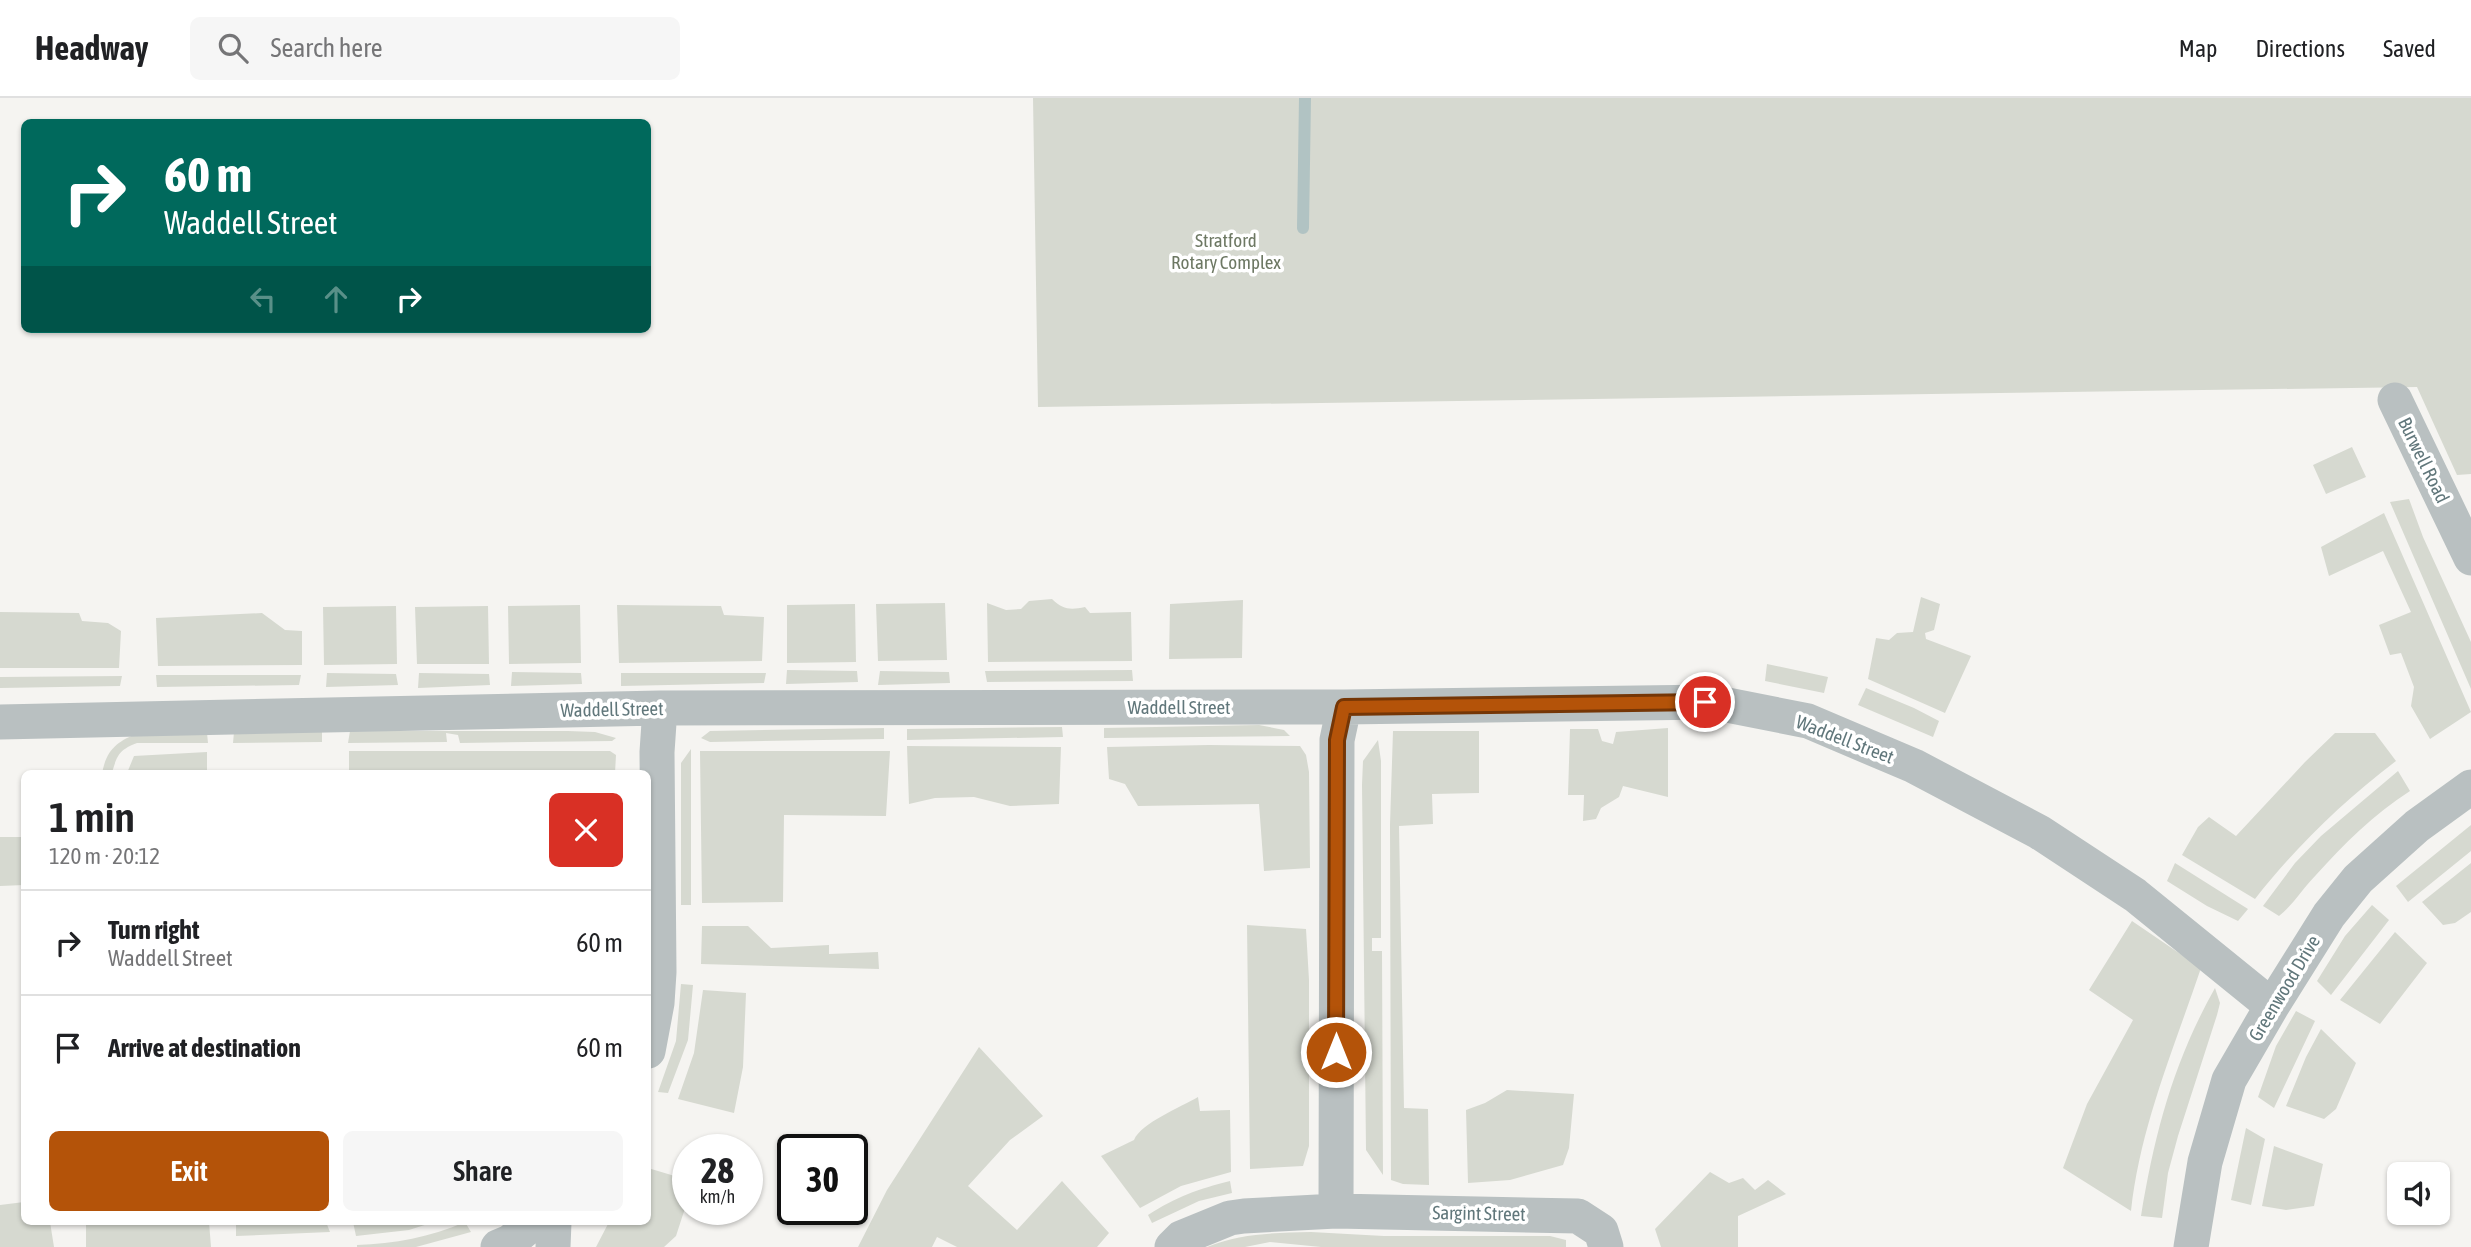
<!DOCTYPE html>
<meta charset="utf-8">
<style>
body{margin:0;font-family:"Asap Condensed",sans-serif;background:#f6f6f6;color:#202124;height:100vh;display:flex;flex-direction:column;font-size:26px;white-space:nowrap}
*{box-sizing:border-box;margin:0}
p{font-size:23px;color:#757577}
.icon{flex:none;width:38px;height:38px;fill:none;stroke:currentColor;stroke-width:2;stroke-linecap:round;stroke-linejoin:round}
.map{position:relative;flex:1;overflow:hidden}
.drawer{position:absolute;left:21px;top:672px;width:630px;height:455px;display:flex;flex-direction:column;background:#fff;border-radius:10px;box-shadow:0 2px 5px #0004}
.drawer>*{flex:none}
.hud{position:absolute;left:21px;top:21px;width:630px;height:214px;border-radius:10px;box-shadow:0 2px 5px #0004;background:#00695c;color:#fff;overflow:hidden}
.controls{position:absolute;left:2387px;top:1064px;display:grid;gap:14px}
.controls a{display:grid;place-items:center;width:63px;height:63px;border-radius:10px;background:#fff;box-shadow:0 2px 5px #0004;font-size:35px}
.speed{position:absolute;left:672px;top:1036px;display:flex;gap:14px;font-size:35px;font-weight:700;text-align:center}
.speed>*{display:grid;place-content:center;width:91px;height:91px;border-radius:50%;background:#fff;box-shadow:0 2px 5px #0004;line-height:1}
.speed small{font-size:18px;font-weight:400}
.speed .limit{border:4px solid #111;border-radius:10px;background:#fff;color:#111}
.pin{position:absolute;display:grid;place-items:center;width:60px;height:60px;color:#fff;margin:-30px;border:4px solid #fff;border-radius:50%;box-shadow:0 2px 7px #0007}
.me{position:absolute;width:77px;margin:-38px;rotate:0deg;stroke-linejoin:round;filter:drop-shadow(0 0 5px #0008)}
.turn{display:flex;align-items:center;gap:24px;height:147px;padding:0 28px;font-size:32px}
.turn .icon{width:91px;height:91px;stroke-width:2.5}
.turn b{display:block;font-size:49px;line-height:60px}
.lanes{display:flex;align-items:center;height:66px;padding:0 28px;background:#0003;justify-content:center;gap:35px;direction:ltr}
.lanes .off{opacity:.35}
.round{display:grid;place-items:center;flex:none;width:74px;height:74px;border-radius:10px;background:#f6f6f6}
.summary{display:flex;align-items:center;justify-content:space-between;height:119px;padding:0 28px}
h1{font-size:42px;font-weight:600;line-height:52px}
.action{display:flex;gap:14px;margin-top:auto;padding:14px 28px}
.action a{flex:1;height:80px;border-radius:10px;background:#b45309;color:#fff;font-size:28px;font-weight:600;line-height:80px;text-align:center}
.action a+a{background:#f6f6f6;color:#202124}
ul{padding:0;list-style:none}
li{display:flex;align-items:center;gap:21px;height:105px;padding:0 28px;border-top:2px solid #e0e0e0}
li div{flex:1}
li b{display:block;font-size:26px}
li em{font-style:normal}
header{display:flex;align-items:center;gap:42px;box-sizing:border-box;height:98px;padding:0 35px;background:#fff;border-bottom:2px solid #e0e0e0}
header strong{font-size:33px}
nav{display:flex;gap:38px;margin-inline-start:auto;font-size:24px}
.search{width:490px;height:63px;background:#f6f6f6;display:flex;align-items:center;gap:18px;box-sizing:border-box;padding:0 24px;border-radius:10px;color:#757577;font-size:26px}
.map>svg:first-child{display:block}
.green{fill:#d6d9d0}
.lines{fill:none;stroke-linecap:round;stroke-linejoin:round}
.stream{stroke:#b1c3c3;stroke-width:12}
.minor{stroke:#b9c0c1;stroke-width:35}
.route-casing{stroke:#753606;stroke-width:18}
.route{stroke:#b45309;stroke-width:12}
.labels{text-anchor:middle;stroke-width:7;stroke-linejoin:round;paint-order:stroke}
.park-label{font-size:19px;fill:#6d7863;stroke:#fff}
.street-label{font-size:19px;fill:#61777b;stroke:#fff}
</style>
<header>
<strong>Headway</strong>
<div class="search"><svg class="icon" aria-label="search" viewBox="0 0 24 24"><circle cx="10" cy="10" r="6"/><path d="M15 15l6 6"/></svg>Search here</div>
<nav><a>Map</a><a>Directions</a><a>Saved</a></nav>
</header>
<div class="map">
<svg width="2471" height="1149" viewBox="0 0 2471 1149">
<rect width="100%" height="100%" fill="#f5f4f1"/>
<path class="green" d="M 1033,0 L 2471,0 L 2471,376 L 2457,377 L 2417,289 L 1038,309 Z
M 2352,349 L 2366,379 L 2326,396 L 2313,367 Z
M 2409,401 L 2423,439 L 2471,544 L 2471,591 L 2390,404 Z
M 2384,415 L 2471,614 L 2430,641 L 2411,608 L 2414,589 L 2401,555 L 2390,557 L 2379,527 L 2411,514 L 2383,453 L 2329,478 L 2321,449 Z
M 1921,499 L 1940,506 L 1934,532 L 1925,535 L 1926,541 L 1971,558 L 1945,615 L 1868,581 L 1876,540 L 1889,542 L 1897,535 L 1913,534 Z
M 1052,501 C 1063,512 1071,512 1085,509 L 1090,515 L 1131,514 L 1132,563 L 988,564 L 987,505 L 1006,512 L 1021,511 L 1029,503 Z
M 1243,502 L 1242,560 L 1169,561 L 1170,506 Z
M 945,505 L 947,562 L 878,563 L 876,506 Z
M 855,506 L 856,564 L 787,565 L 787,507 Z
M 580,507 L 581,565 L 509,566 L 508,508 Z
M 617,507 L 721,508 L 724,517 L 764,519 L 762,563 L 619,565 Z
M 396,508 L 397,566 L 324,567 L 323,509 Z
M 488,508 L 489,566 L 417,566 L 415,509 Z
M 0,514 L 79,515 L 82,523 L 108,525 L 121,533 L 119,570 L 0,570 Z
M 262,515 L 285,532 L 302,533 L 302,567 L 158,568 L 156,520 Z
M 1767,566 L 1828,579 L 1824,595 L 1765,583 Z
M 787,572 L 857,573 L 858,584 L 786,586 Z
M 1132,572 L 1133,583 L 987,584 L 985,573 Z
M 880,573 L 949,574 L 950,585 L 878,587 Z
M 512,574 L 581,575 L 582,586 L 511,588 Z
M 327,575 L 396,576 L 398,587 L 326,589 Z
M 419,575 L 489,576 L 490,587 L 418,590 Z
M 621,575 L 766,575 L 764,585 L 621,588 Z
M 156,577 L 301,577 L 299,587 L 157,589 Z
M 122,578 L 120,588 L 0,590 L 0,579 Z
M 1866,590 L 1914,610 L 1939,623 L 1933,639 L 1858,607 Z
M 1259,627 L 1284,632 L 1290,638 L 1104,640 L 1104,630 Z
M 1062,629 L 1063,639 L 907,642 L 907,631 Z
M 884,630 L 884,641 L 710,644 L 701,640 L 710,633 Z
M 1668,630 L 1668,699 L 1623,688 L 1619,699 L 1601,710 L 1596,721 L 1583,723 L 1584,697 L 1568,697 L 1570,631 L 1598,631 L 1602,643 L 1613,646 L 1616,634 Z
M 322,633 L 322,644 L 233,645 L 234,634 Z
M 350,633 L 568,633 L 595,634 L 616,640 L 612,643 L 460,645 L 458,637 L 446,635 L 447,644 L 348,645 Z
M 1393,633 L 1479,633 L 1479,695 L 1432,696 L 1433,726 L 1399,728 L 1404,1010 L 1428,1011 L 1429,1087 L 1403,1086 L 1391,1082 L 1390,727 Z
M 139,635 L 207,635 L 208,645 L 137,645 C 119,652 117,657 112,675 L 102,676 C 106,652 117,643 139,635 Z
M 2335,635 L 2375,635 L 2396,663 C 2343,703 2296,749 2255,801 L 2182,757 L 2198,729 L 2209,719 L 2236,738 L 2305,664 Z
M 1378,642 L 1381,663 L 1381,840 L 1372,840 L 1372,853 L 1382,853 L 1383,1077 L 1366,1052 L 1362,687 L 1363,663 Z
M 1209,647 L 1300,648 L 1306,657 L 1309,674 L 1310,770 L 1264,773 L 1259,706 L 1138,708 L 1125,686 L 1109,681 L 1107,649 Z
M 907,648 L 1061,649 L 1059,706 L 1010,708 L 974,699 L 935,700 L 909,706 Z
M 691,651 L 691,807 L 681,807 L 681,665 Z
M 349,653 L 610,653 L 616,657 L 615,675 L 349,675 Z
M 700,653 L 890,653 L 886,718 L 784,717 L 783,804 L 702,805 Z
M 207,654 L 207,675 L 127,675 L 134,658 Z
M 2398,673 L 2410,693 C 2374,716 2344,746 2316,777 C 2303,790 2294,806 2279,818 L 2263,808 L 2295,765 L 2321,738 Z
M 2471,727 L 2471,753 L 2408,804 L 2396,788 Z
M 0,739 L 24,739 L 24,787 L 0,788 Z
M 2175,765 L 2248,811 L 2238,823 L 2207,808 L 2167,783 Z
M 2471,765 L 2471,814 L 2455,825 L 2443,827 L 2422,804 Z
M 2372,807 L 2389,822 L 2331,897 L 2317,883 L 2345,838 Z
M 2132,823 L 2201,870 C 2174,950 2140,1029 2131,1113 L 2063,1070 L 2087,1006 L 2133,922 L 2089,892 Z
M 1247,827 L 1306,831 L 1309,882 L 1309,1048 L 1303,1068 L 1250,1071 Z
M 702,828 L 748,828 L 771,850 L 829,847 L 829,856 L 878,854 L 879,871 L 701,866 Z
M 2395,834 L 2427,865 L 2380,926 L 2340,902 Z
M 681,886 L 693,887 L 688,942 L 668,995 L 658,994 L 676,943 Z
M 2215,890 L 2220,905 L 2217,917 L 2178,1038 L 2168,1075 L 2162,1120 L 2141,1118 C 2155,1034 2173,965 2215,890 Z
M 703,892 L 746,895 L 743,969 L 734,1015 L 678,1001 L 694,955 Z
M 2296,913 L 2315,923 L 2274,1010 L 2258,999 L 2276,948 Z
M 2321,931 L 2356,965 L 2336,1011 L 2324,1021 L 2286,1008 L 2306,959 Z
M 979,949 L 1043,1018 L 1010,1042 L 968,1088 L 1017,1132 L 1062,1083 L 1109,1135 L 1097,1149 L 957,1149 L 937,1139 L 932,1149 L 858,1149 L 887,1092 Z
M 1507,992 L 1574,996 L 1569,1050 L 1563,1067 L 1510,1082 L 1468,1085 L 1466,1012 L 1485,1005 Z
M 1198,999 L 1200,1013 L 1230,1012 L 1231,1074 L 1181,1088 L 1140,1110 L 1101,1058 L 1134,1042 C 1141,1025 1181,1009 1198,999 Z
M 2246,1030 L 2265,1041 L 2251,1107 L 2231,1102 Z
M 2274,1048 L 2323,1066 L 2314,1108 L 2286,1112 L 2262,1108 Z
M 648,1070 L 688,1082 L 688,1101 L 676,1138 L 664,1149 L 596,1149 L 609,1124 L 648,1124 Z
M 1710,1074 L 1729,1085 L 1743,1080 L 1755,1092 L 1768,1082 L 1786,1096 L 1738,1118 L 1738,1149 L 1661,1149 L 1655,1131 Z
M 1230,1083 L 1232,1095 L 1199,1103 L 1152,1125 L 1148,1117 C 1176,1099 1198,1091 1230,1083 Z
M 24,1104 L 24,1124 L 50,1124 L 54,1149 L 0,1149 L 0,1107 Z
M 86,1124 L 209,1124 L 211,1149 L 86,1149 Z
M 236,1124 L 326,1124 L 330,1134 L 236,1138 Z
M 353,1124 L 434,1124 L 409,1132 L 356,1138 Z
M 465,1124 L 471,1134 L 416,1149 L 357,1149 L 357,1147 C 394,1146 431,1139 465,1124 Z
M 1311,1134 L 1384,1138 L 1550,1138 L 1566,1142 L 1566,1149 L 1321,1149 L 1270,1144 L 1245,1149 L 1207,1149 C 1241,1135 1275,1135 1311,1134 Z"/>
<g class="lines">
<path class="stream" d="M 1303,130 L 1305,0"/>
<path class="minor" d="M 2395,302 L 2471,460
M 0,624 L 660,610 L 1344,609 L 1712,604 L 1808,623 L 1914,668 L 2039,734 L 2135,797 L 2272,908
M 648,953 L 657,905 L 659,874 L 657,654 L 660,610
M 1336,1113 L 1337,642 L 1344,609
M 498,1149 L 510,1144 L 534,1124
M 553,1149 L 554,1124
M 1172,1149 L 1181,1140 L 1230,1120 L 1244,1118 L 1336,1113 L 1578,1118 L 1601,1133 L 1606,1149
M 2191,1149 L 2205,1064 L 2229,982 L 2272,908 L 2329,817 L 2358,781 L 2417,728 L 2471,689"/>
</g>
<g class="lines">
<defs>
<path id="route" d="M 1336,954 L 1337,642 L 1344,609 L 1705,604"/>
</defs>
<use href="#route" class="route-casing"/>
<use href="#route" class="route"/>
</g>
<g class="labels">
<g class="park-label">
<text x="1226" y="149">Stratford<tspan x="1226" dy="22">Rotary Complex</tspan></text>
</g>
<g class="street-label">
<text transform="translate(2424 362) rotate(64)" y="7">Burwell Road</text>
<text x="1179" y="616">Waddell Street</text>
<text transform="translate(612 611) rotate(-1)" y="7">Waddell Street</text>
<text transform="translate(1845 641) rotate(21)" y="7">Waddell Street</text>
<text transform="translate(2284 890) rotate(-59)" y="7">Greenwood Drive</text>
<text transform="translate(1479 1115) rotate(1)" y="7">Sargint Street</text>
</g>
</g>
</svg>
<div class="controls">
<a><svg class="icon" aria-label="sound" viewBox="0 0 24 24"><path d="M4 9h4l5-4v14l-5-4H4zM17 9q2 3 0 6"/></svg></a>
</div>
<div class="speed"><div>28<small>km/h</small></div><div class="limit">30</div></div>
<div class="pin" style="left:1705px;top:604px;background:#d93025"><svg class="icon" aria-label="arrive" viewBox="0 0 24 24"><path d="M6 21V4h12l-3 4 3 4H6"/></svg></div>
<svg class="me" style="left:1336px;top:954px" viewBox="-20 -20 40 40"><circle r="17" fill="#b45309" stroke="#fff" stroke-width="3"/><path d="M0-11L8 9 0 5-8 9z" fill="#fff"/></svg>
<div class="hud">
<div class="turn"><svg class="icon" aria-label="right" viewBox="0 0 24 24"><path d="M7 20v-9h11M14 6l5 5-5 5"/></svg><div><b>60 m</b>Waddell Street</div></div>
<div class="lanes"><svg class="icon off" aria-label="left" viewBox="0 0 24 24"><path d="M17 20v-9H6M10 6l-5 5 5 5"/></svg><svg class="icon off" aria-label="ahead" viewBox="0 0 24 24"><path d="M12 20V5M6 11l6-6 6 6"/></svg><svg class="icon" aria-label="right" viewBox="0 0 24 24"><path d="M7 20v-9h11M14 6l5 5-5 5"/></svg></div>
</div>
<section class="drawer">
<div class="summary"><div><h1>1 min</h1><p>120 m · 20:12</p></div><a class="round" style="background:#d93025;color:#fff"><svg class="icon" aria-label="close" viewBox="0 0 24 24"><path d="M6 6l12 12M18 6L6 18"/></svg></a></div>
<ul>
<li><svg class="icon" aria-label="right" viewBox="0 0 24 24"><path d="M7 20v-9h11M14 6l5 5-5 5"/></svg><div><b>Turn right</b><p>Waddell Street</p></div><em>60 m</em></li>
<li><svg class="icon" aria-label="arrive" viewBox="0 0 24 24"><path d="M6 21V4h12l-3 4 3 4H6"/></svg><div><b>Arrive at destination</b></div><em>60 m</em></li>
</ul>
<div class="action"><a>Exit</a><a>Share</a></div>
</section>
</div>
